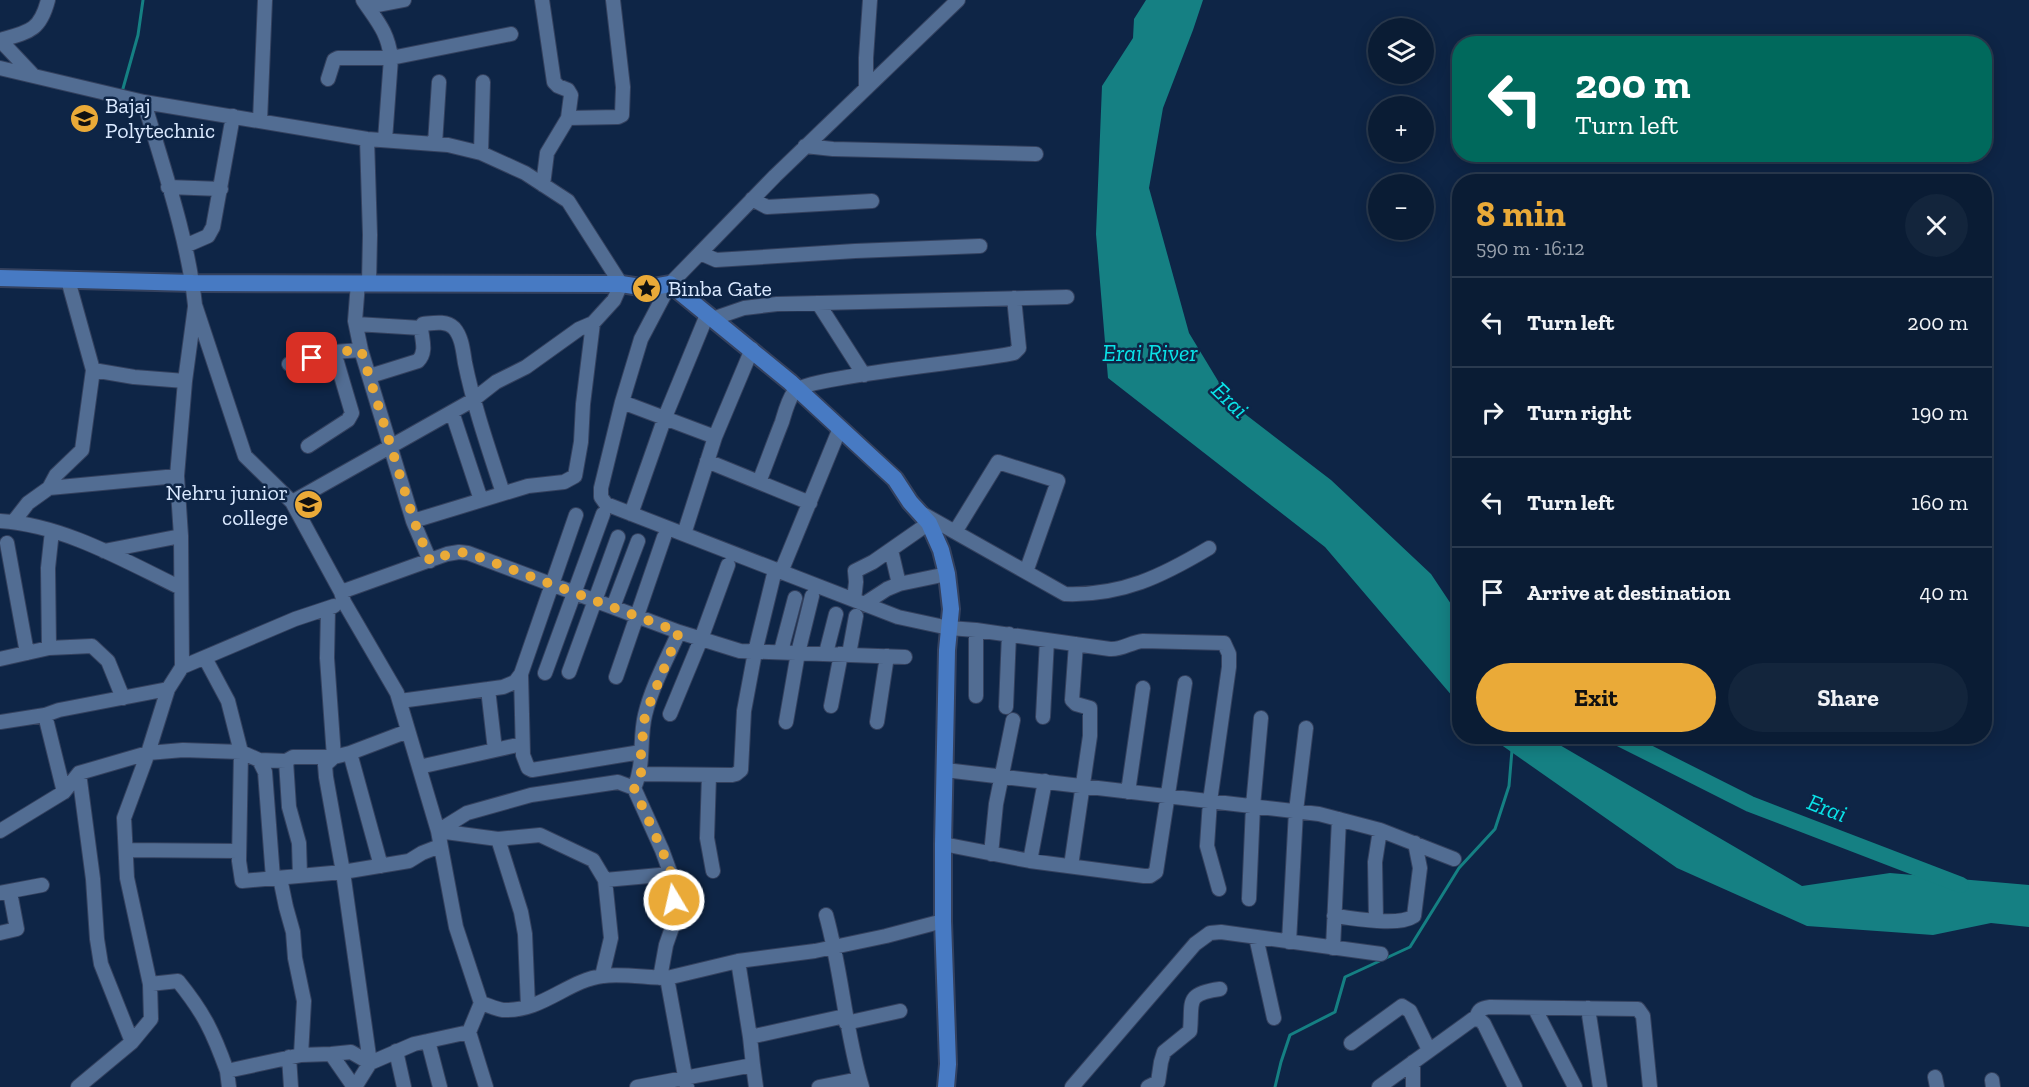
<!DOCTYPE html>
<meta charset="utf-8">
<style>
body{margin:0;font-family:"Zilla Slab",serif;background:#13253c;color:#f1f3f6;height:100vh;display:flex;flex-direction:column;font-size:22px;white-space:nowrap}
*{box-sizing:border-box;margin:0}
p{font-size:20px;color:#99a1ac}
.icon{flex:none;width:33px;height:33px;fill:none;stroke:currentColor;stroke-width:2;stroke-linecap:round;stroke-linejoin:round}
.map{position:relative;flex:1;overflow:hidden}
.side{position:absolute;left:1452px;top:174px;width:540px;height:570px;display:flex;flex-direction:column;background:#0a1c34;border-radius:24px;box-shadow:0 3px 15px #0003,0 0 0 2px #2a3a4f}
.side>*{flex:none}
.hud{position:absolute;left:1452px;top:36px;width:540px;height:126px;border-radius:24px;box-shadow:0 3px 15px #0003,0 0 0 2px #2a3a4f;background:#00695c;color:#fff;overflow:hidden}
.fabs{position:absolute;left:1368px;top:18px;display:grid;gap:12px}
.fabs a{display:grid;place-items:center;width:66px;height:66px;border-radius:50%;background:#0a1c34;box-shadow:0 3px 15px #0003,0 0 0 2px #2a3a4f;font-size:30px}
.pin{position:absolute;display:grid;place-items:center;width:51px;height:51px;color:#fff;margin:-26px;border-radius:12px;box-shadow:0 3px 9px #0006}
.me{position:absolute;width:66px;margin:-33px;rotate:351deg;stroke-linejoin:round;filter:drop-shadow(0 0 4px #0008)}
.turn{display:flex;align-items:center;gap:21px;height:126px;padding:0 24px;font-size:27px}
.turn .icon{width:78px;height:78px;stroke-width:2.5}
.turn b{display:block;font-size:42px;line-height:51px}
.round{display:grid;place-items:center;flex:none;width:63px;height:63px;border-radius:32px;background:#13253c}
.summary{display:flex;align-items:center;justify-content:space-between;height:102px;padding:0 24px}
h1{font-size:36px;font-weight:700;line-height:45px;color:#eaaa38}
.cta{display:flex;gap:12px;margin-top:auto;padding:12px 24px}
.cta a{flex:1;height:69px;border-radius:36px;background:#eaaa38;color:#111;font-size:24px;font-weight:700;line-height:69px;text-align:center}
.cta a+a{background:#13253c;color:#f1f3f6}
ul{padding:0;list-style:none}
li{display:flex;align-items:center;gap:18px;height:90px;padding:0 24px;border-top:2px solid #2a3a4f}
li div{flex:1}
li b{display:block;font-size:22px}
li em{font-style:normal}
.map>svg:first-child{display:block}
.water{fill:#158083}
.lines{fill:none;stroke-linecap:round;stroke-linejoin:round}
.stream{stroke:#158083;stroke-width:3}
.river{stroke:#158083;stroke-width:16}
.minor-casing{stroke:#34415e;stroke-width:16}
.major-casing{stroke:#34415e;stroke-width:20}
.minor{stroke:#526d93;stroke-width:14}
.major{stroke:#477ac3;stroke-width:16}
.route{stroke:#eaaa38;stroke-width:10;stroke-dasharray:0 18}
.labels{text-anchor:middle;stroke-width:5;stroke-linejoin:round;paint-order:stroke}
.poi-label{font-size:22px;fill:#dae9ff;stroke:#0e2546;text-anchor:start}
.water-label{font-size:24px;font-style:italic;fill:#0ae3e8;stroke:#0e2546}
</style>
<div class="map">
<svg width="2029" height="1087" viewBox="0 0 2029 1087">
<rect width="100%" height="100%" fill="#0e2546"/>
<path class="water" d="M 1146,0 L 1203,0 L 1193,30 L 1163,108 L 1149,188 L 1189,333 L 1232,404 L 1331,480 L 1431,574 L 1459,616 L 1459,704 L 1325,547 L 1108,378 L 1096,234 L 1102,86 L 1133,38 L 1134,19 Z
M 1490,737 L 1546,737 L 1802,886 L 1890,873 L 2029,885 L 2029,927 L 1991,923 L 1933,935 L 1807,926 L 1677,868 Z"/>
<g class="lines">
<path class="stream" d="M 122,92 L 138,35 L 143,0
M 1275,1087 L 1281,1062 L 1290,1035 L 1335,1012 L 1345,977 L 1410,947 L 1459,868 L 1495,829 L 1509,786 L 1512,750"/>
<path class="river" d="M 1615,736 L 1750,804 L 1961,885"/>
<defs>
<path id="minor" d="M 363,0 C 377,21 388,32 391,58 L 385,140
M 542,0 L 554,82 L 558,86 L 568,90 L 571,95 L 568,118 L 547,153 L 543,185
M 958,0 L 775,176 L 670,284 L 641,339 L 622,402 L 601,488 L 601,497 L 606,504 L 898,617 L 949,628 L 976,630 L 1110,649 C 1122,650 1131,642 1143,641 L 1224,643 L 1229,654 L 1229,667 L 1210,801 L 1207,846 L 1219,889
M 368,7 L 404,0
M 0,40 C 29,32 40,31 48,0
M 0,40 L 33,75
M 0,68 L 144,102 L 367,139 L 448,145 L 481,153 L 525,173 L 568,201 L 621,284 L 614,300 L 593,323 L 579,329 L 526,367 L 496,382 L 473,400 L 292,502
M 328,79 L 334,60 L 338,58 L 391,58 L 511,34
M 866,88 L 866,58 L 870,0
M 144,102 C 163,167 188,238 195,305 L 245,456 L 292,502 L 341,592 L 344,602 L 397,693 L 438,831 L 456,927 L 481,1003 L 469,1032 L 414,1044 L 370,1063 L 355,1087
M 568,118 L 618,117 L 622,115 L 623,87 L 613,0
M 260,121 L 265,0
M 367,139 L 370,235 L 369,283
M 435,144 L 439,82
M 805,146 L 833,149 L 1036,154
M 481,153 L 483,82
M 168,187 L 221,189
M 752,199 L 767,207 L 872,201
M 185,246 L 208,236 L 213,227 L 233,116
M 700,253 L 716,260 L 855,251 L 980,246
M 358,283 L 355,321 L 361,350 L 413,521 L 430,561
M 818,303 L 864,375
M 712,319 L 744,308 L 777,304 L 1067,297
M 356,324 L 421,328 L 423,324 C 433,323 446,320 454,328 C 462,337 463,351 465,363 C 474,407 489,450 503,493
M 289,364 L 334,352 L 361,350
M 93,370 L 134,377 L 185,381
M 370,376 L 418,361 C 427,352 422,340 421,328
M 622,402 L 715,437
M 452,412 L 481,500
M 308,446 L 348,420 L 352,413 L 334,352
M 707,461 L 810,503
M 759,482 C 767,462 774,442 782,422 C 785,412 788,400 794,392 C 805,376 983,361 1014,353 L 1019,348 L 1014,298
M 49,488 L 177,476
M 631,514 L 665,417 L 707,315
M 923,514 L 1065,594 C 1122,596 1162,576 1209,548
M 0,521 C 64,525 125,561 181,588
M 14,521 L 28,503 L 49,488 L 56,475 L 82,450 L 93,370 L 68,280
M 413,521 L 528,486 L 564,482 L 575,476 L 581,442 L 583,404 L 593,323
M 955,532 L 998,462 L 1058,481 L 1026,572
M 684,534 L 715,437 L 752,349
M 7,543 L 27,653
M 891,550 L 899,584
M 104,551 L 181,536
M 781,572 L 840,428
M 341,592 L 447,554 L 459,552 L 468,553 L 679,632
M 854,600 L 856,582 L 855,571 L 873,562 L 929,523
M 864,604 L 887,589 L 899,584 L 947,574
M 613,607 L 638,541
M 328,609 L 327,658 L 334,757 L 325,765 L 326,777 L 343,872 L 370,1063
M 976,630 L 976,696
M 49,648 L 48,568 L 52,531
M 781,651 L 795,598
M 826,653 L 836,614
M 849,654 L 856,616
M 205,658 L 228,701 L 241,752 L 239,861 L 242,881 L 343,872 L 409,861 L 422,853 L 440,846
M 0,659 L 49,648 L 92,646 L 108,661 L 123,698
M 182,667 L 295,619 L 334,606
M 569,672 L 618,537
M 545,673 L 603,514
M 521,674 L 523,755 L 528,768 L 532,770 L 641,752
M 616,677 L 664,537
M 488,689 L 495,750
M 400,701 L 503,687 L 515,682 L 521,674 L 576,515
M 831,706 L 841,654
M 1006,707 L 1009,634
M 670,714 L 701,639 L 728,565
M 45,715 L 64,792
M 1043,717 L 1047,640
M 0,722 L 45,715 L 59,710 L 168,689
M 786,722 L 798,653 L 812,596
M 877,722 L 887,656
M 350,753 L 381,866
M 259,760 L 265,772 L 273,878
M 286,761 L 289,807 L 299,843 L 300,876
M 419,767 L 522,744
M 945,770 L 1319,814 L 1380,830 L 1454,859
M 79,773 L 93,879 L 97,939 L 101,964 L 132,1042
M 641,774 L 732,775 L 736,774 L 741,770 L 744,711 L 755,652 L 775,570
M 709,775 L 707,838 L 713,871
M 634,788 L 618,782 L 531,795 L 467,813 L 438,831 L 498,839 L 540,835 L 593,860 L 605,880 L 671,874
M 1128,792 L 1143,688
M 0,831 L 64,792 L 79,773 L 148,753 L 183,750 L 241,752 L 259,760 L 286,761 L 293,757 L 334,757 L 350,753 L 408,731
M 498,839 L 521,912 L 525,934 L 528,1006
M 943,844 L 1030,861 L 1144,876 L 1150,876 L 1156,872 L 1185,683
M 126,850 L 239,851
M 991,854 L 996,804 L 1013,720
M 1030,861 L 1045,781
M 1071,866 L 1090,736 L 1090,708 L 1076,704 L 1072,700 L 1076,644
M 280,878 L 286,907 L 293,932 L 295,958 L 304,1001 L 301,1055
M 0,893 L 42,885
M 1249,899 L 1253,806 L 1261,718
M 826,915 C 842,972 845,1031 862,1087
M 1334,916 C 1354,918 1398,927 1414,916 L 1420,868 L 1415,843
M 1376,920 L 1375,862 L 1380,830
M 0,933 L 17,929 L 10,892
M 1256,937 L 1274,1018
M 1289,942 L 1296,811 L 1306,728
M 1333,948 L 1339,819
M 738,961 L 750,1037
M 602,976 L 611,938 L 605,880
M 660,978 L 666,945 L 675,919 L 673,880 L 662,850 L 634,788 C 645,764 639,740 645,715 C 652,686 667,659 679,632 L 740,651 L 905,657
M 150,984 L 178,981 C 204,1013 213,1032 227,1071 L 301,1055 L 331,1054 L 351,1052 L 370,1063
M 481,1003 C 488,1005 496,1009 503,1010 C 542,1012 568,980 603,976 C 621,973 648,978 667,978
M 1588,1008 L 1600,1087
M 1535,1009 L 1575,1087
M 1476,1019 C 1478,1010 1481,1008 1490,1007 L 1638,1009 L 1643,1016 L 1650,1087
M 846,1023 L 900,1011
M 469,1032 L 486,1087
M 428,1041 L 440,1087
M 1351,1043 L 1402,1006 L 1410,1011 L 1429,1050
M 396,1051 L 404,1087
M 331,1054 L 354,1087
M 289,1057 L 291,1087
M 1413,1062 L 1413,1087
M 753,1065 L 750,1037 L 845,1016
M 227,1071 L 229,1087
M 1935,1077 L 1937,1087
M 1992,1080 L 1993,1087
M 78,1087 L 132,1042 L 151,1019 L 150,984 L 127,878 L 124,818 L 148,753 L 168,689 L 182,667 L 181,536 L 177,476 L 185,381 L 195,307
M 637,1087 L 753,1065 L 756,1087
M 687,1087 L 667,978 L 738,961 L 815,951 L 886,936 L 943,921
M 819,1087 L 859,1079
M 1072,1087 L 1195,944 L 1210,933 L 1221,932 L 1381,954
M 1148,1087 L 1158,1082 L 1161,1062 L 1164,1052 L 1190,1031 C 1193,1002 1184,994 1220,989
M 1379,1087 L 1473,1019 L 1480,1020 L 1484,1024 L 1515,1087"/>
<path id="major" d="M 0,278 L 193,283 L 621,284 L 647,288 L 670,284 L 790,382 L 895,479 L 910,502 L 929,523 L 941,550 L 947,574 L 951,609 L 947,650 L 943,844 L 943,921 L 948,1064 L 946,1087"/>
</defs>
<use href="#minor" class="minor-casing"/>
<use href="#major" class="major-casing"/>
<use href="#minor" class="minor"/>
<use href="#major" class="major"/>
</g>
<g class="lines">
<path class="route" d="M 312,358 L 334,352 L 361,350 L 414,521 L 430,561 C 443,556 454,551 468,553 L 679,632 L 645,715 L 641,752 L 641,774 L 634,788 L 662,850 L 674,880 L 674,900"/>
</g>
<defs>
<symbol id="school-disc" viewBox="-11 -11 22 22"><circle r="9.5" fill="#eaaa38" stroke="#0e2546"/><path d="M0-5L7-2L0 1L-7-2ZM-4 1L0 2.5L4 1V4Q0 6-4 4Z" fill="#111"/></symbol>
<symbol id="sight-disc" viewBox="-11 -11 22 22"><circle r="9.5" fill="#eaaa38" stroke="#0e2546"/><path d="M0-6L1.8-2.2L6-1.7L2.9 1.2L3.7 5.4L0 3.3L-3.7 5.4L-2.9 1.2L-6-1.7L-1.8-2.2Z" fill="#111"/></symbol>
</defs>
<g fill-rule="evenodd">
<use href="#school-disc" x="68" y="102" width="33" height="33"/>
<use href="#sight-disc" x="630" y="272" width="33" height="33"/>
<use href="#school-disc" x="292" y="488" width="33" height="33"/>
</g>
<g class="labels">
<g class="poi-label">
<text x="105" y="113">Bajaj<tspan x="105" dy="25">Polytechnic</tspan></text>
<text x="668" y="296">Binba Gate</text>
<text x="288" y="500" text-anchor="end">Nehru junior<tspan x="288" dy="25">college</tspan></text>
</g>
<g class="water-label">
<text x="1150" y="361">Erai River</text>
<text transform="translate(1230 400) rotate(44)" y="8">Erai</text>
<text transform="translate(1827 808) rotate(21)" y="8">Erai</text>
</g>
</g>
</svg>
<div class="fabs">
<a><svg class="icon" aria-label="layers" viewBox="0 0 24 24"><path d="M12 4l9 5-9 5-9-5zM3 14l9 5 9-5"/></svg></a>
<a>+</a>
<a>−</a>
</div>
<div class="pin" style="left:312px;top:358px;background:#d93025"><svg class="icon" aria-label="arrive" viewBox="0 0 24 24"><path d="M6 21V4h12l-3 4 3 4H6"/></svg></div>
<svg class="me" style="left:674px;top:900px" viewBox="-20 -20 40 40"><circle r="17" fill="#eaaa38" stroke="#fff" stroke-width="3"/><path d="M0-11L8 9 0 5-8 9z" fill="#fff"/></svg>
<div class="hud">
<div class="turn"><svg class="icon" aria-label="left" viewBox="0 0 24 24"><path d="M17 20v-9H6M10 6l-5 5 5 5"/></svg><div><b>200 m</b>Turn left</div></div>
</div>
<section class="side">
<div class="summary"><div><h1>8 min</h1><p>590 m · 16:12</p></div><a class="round"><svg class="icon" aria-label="close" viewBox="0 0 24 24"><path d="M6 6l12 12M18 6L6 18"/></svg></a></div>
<ul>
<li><svg class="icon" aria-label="left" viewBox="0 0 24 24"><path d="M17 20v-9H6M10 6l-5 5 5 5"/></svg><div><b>Turn left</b></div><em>200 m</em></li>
<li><svg class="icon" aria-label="right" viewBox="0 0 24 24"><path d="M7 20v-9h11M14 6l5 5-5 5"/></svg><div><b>Turn right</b></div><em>190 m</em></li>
<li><svg class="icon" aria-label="left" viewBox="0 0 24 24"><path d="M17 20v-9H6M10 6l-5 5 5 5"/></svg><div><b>Turn left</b></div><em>160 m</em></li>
<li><svg class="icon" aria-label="arrive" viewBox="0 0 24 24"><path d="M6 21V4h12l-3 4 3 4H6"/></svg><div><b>Arrive at destination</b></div><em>40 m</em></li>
</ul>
<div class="cta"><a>Exit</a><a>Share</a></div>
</section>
</div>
